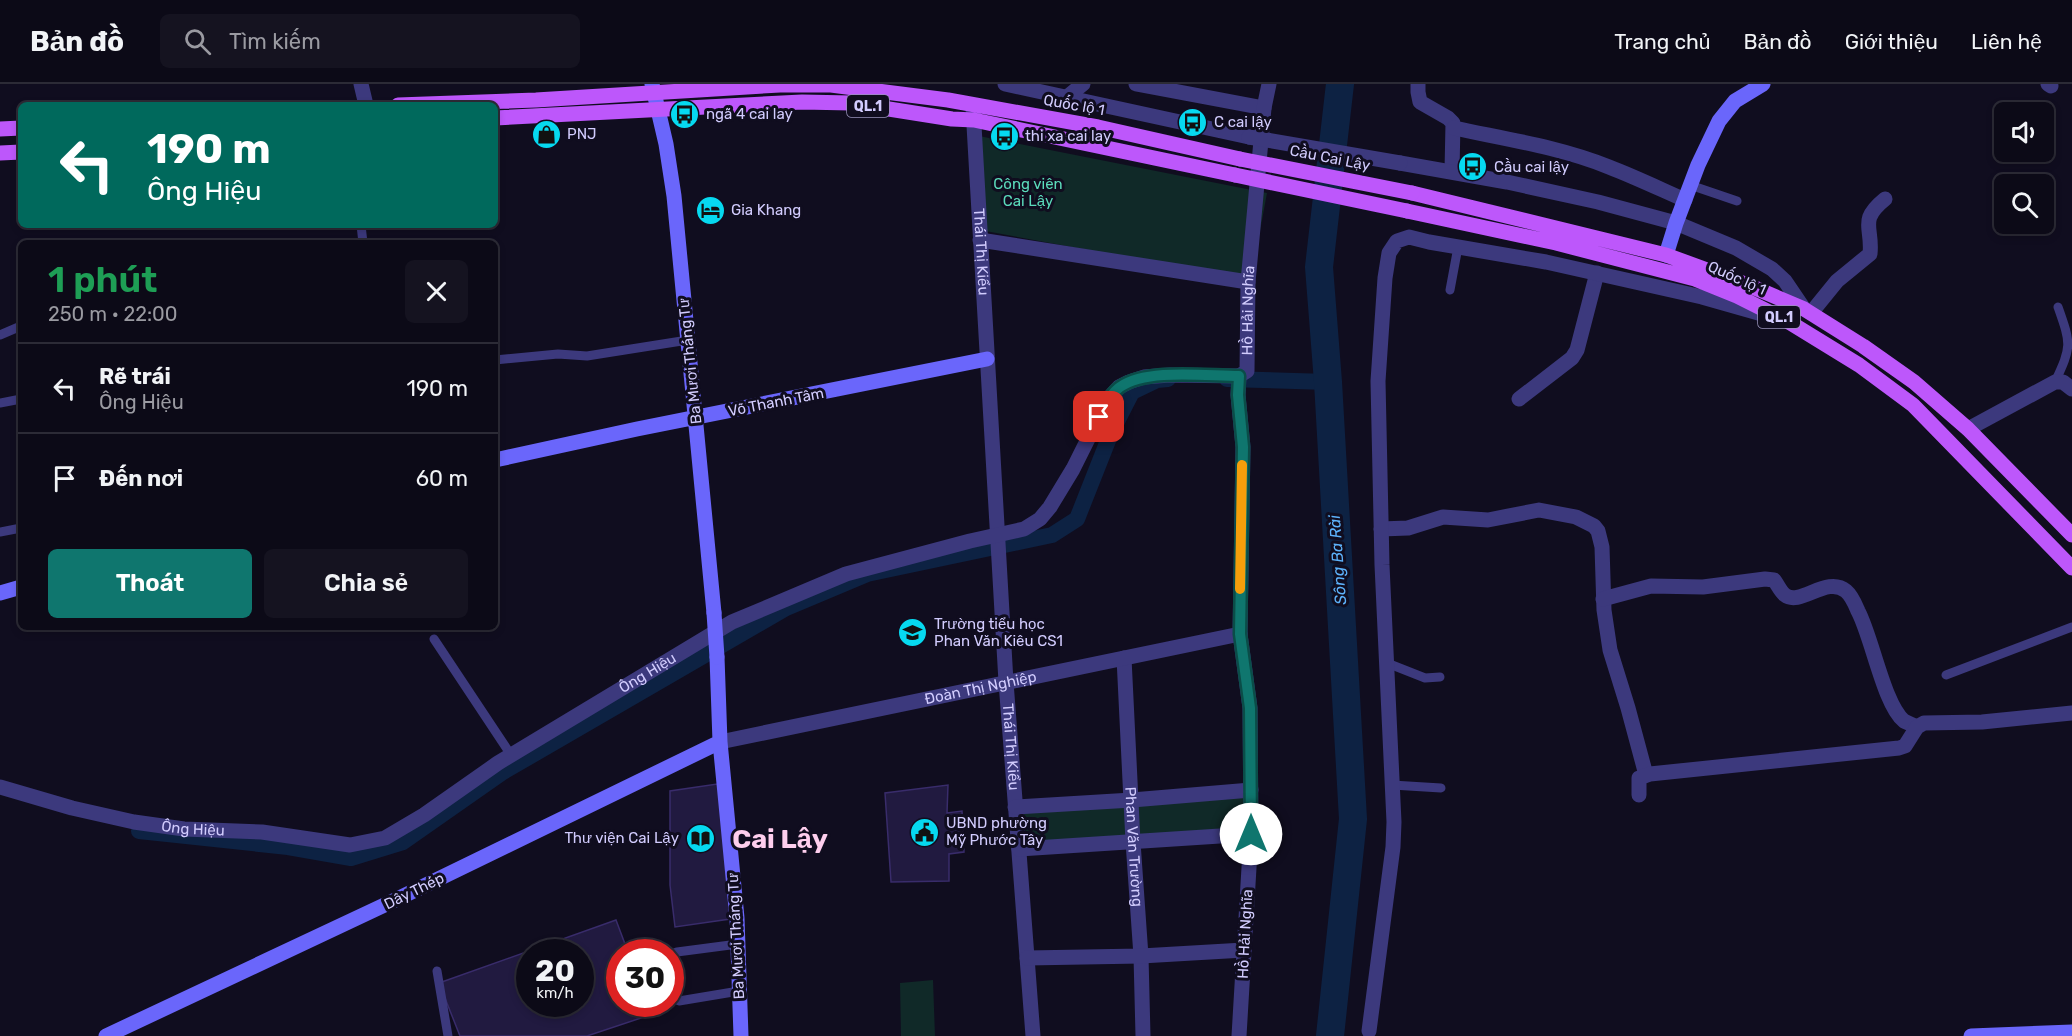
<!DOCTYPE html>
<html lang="vi">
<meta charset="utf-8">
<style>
body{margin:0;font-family:Rubik,sans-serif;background:#151320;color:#f1f3f6;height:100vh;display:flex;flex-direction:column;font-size:22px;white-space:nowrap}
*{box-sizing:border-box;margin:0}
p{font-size:20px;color:#9a9aa1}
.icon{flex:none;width:33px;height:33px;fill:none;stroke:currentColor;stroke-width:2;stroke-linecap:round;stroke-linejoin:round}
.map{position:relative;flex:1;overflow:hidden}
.details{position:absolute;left:18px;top:156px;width:480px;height:390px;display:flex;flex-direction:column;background:#0c0a17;border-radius:9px;box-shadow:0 3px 9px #0003,0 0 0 2px #2c2b36}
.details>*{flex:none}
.top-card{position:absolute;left:18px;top:18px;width:480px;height:126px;border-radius:9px;box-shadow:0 3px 9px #0003,0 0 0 2px #2c2b36;background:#00695c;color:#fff;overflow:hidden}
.controls{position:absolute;left:1994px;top:18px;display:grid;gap:12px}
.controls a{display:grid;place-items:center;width:60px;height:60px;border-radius:9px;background:#0c0a17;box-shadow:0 3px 9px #0003,0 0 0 2px #2c2b36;font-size:30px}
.speed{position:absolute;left:516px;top:855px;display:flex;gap:12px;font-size:30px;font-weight:700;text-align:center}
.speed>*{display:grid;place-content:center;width:78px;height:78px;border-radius:50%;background:#0c0a17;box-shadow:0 3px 9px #0003,0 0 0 2px #2c2b36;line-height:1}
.speed small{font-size:15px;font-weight:400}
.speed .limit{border:9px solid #d22;background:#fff;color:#111}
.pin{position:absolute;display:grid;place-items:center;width:51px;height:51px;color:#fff;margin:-26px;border-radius:12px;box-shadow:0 3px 9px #0006}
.me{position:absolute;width:66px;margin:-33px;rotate:0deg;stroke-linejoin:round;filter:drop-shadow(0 0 4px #0008)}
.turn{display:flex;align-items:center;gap:21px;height:126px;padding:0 30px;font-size:27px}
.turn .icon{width:78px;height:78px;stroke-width:2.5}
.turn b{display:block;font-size:42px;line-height:51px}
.round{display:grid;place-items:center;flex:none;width:63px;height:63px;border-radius:9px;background:#151320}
.summary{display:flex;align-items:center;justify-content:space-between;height:102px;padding:0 30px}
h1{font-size:36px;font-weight:600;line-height:45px;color:#1e9e55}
.primary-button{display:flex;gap:12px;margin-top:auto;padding:12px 30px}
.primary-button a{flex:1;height:69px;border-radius:9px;background:#0f766e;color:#fff;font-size:24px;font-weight:600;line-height:69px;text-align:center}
.primary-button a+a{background:#151320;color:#f1f3f6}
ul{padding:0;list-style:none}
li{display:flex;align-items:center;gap:18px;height:90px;padding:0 30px;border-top:2px solid #2c2b36}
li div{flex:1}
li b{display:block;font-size:22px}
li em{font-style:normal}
header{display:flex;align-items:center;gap:36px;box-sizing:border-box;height:84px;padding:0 30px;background:#0c0a17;border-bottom:2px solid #2c2b36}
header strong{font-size:28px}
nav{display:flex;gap:33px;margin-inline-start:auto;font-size:21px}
.search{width:420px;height:54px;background:#151320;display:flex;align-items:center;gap:15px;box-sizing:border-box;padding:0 21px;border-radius:9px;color:#9a9aa1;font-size:22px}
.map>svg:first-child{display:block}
.green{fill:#102928}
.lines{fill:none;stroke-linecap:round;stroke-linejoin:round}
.canal{stroke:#0d2243;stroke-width:16}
.river{stroke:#0d2243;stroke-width:28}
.building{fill:#211a40;stroke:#392c6b;stroke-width:1.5;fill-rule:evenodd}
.lane{stroke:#3c397d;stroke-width:9}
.street{stroke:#3c397d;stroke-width:15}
.secondary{stroke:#6a66fb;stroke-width:15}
.primary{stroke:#bd57fb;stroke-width:15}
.street-bridge{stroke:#3c397d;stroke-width:15}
.secondary-bridge{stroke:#6a66fb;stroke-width:15}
.primary-bridge{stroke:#bd57fb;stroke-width:15}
.route-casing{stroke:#0a4d48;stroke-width:15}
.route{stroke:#0f766e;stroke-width:10}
.slow{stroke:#f59e0b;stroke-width:10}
.labels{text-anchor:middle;stroke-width:6;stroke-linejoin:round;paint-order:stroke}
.shield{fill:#100d1f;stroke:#9893bb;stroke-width:1.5}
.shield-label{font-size:14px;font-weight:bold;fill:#d2ccfe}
.street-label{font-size:15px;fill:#d2ccfe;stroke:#100d1f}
.poi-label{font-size:15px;fill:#d2ccfe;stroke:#100d1f;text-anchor:start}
.park-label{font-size:15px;fill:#5bdbbb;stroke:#100d1f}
.water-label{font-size:16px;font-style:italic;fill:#5db2fb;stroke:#100d1f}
.town-label{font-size:27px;font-weight:bold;fill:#feceed;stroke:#100d1f}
</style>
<header>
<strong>Bản đồ</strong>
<div class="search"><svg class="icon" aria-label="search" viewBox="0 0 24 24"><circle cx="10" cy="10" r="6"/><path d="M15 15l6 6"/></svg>Tìm kiếm</div>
<nav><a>Trang chủ</a><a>Bản đồ</a><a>Giới thiệu</a><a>Liên hệ</a></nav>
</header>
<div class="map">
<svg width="2072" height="952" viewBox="0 0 2072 952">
<rect width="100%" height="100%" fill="#100d1f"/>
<path class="green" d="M 974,51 L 1267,109 L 1251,196 L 980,146 Z
M 1251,706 L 1251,750 L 1019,765 L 1015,723 Z
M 933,896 L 935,952 L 901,952 L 900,899 Z"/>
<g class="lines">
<path class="canal" d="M 1227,295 L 1328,298
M 139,747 L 288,763 L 351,774 L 403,758 L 503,688 L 786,524 L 867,490 L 1052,451 L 1077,435 L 1111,349 L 1132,308 L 1157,296 L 1168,295"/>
<path class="river" d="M 1330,952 L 1353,735 L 1328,298 L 1319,183 L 1340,0"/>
</g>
<path class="building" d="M 724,699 L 737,834 L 675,843 L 670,801 L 670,707 Z
M 948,701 L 947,729 L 962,727 L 964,768 L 949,770 L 949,797 L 891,798 L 885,709 Z
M 616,836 L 628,868 L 620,868 L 620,920 L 646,920 L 650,931 L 587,952 L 460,952 L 439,899 ZM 530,868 L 580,868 L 580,920 L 530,920 Z"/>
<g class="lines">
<path class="lane" d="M 1690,101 L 1737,117
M 361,141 L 363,159
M 1450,206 L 1458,163
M 0,251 L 21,242
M 495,276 L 558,270 L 587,272 L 688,256
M 2055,298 C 2072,262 2071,260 2058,223
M 0,319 L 21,315
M 0,448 L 21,444
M 434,555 L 511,671
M 1387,579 L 1425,594 L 1440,593
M 1946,591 L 2072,543
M 1392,701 L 1441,704
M 670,871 L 677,868 L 738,860
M 437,887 L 448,952
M 670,913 L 679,917 L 739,907"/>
<g class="street">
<path d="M 361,0 L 366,21"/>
<path d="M 1005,0 L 1249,53"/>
<path d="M 1136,0 L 1264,24"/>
<path d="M 1418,0 L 1418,8 L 1420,18 L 1448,34 L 1453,39 L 1452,87"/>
<path d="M 2048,0 L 2051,2"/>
<path d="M 1067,13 L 1083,0"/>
<path id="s1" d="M 973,24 L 1006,598 L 1033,952"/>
<path d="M 1454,44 C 1505,55 1560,63 1609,83 C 1635,93 1660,105 1685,116"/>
<path d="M 1400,79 L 1507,98 L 1598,118 L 1676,139 L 1736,164 L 1772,185 L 1785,197 L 1804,225"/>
<path d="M 980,156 L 1248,198"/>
<path d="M 1811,229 L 1837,197 L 1870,170 C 1873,143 1858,137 1885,115"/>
<path d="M 1239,292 L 1238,311 L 1243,363 L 1240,550 L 1250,624 L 1251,750 L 1239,952"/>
<path id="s2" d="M 1239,292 L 1247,287 L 1248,198 L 1264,24 L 1269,0"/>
<path d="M 1519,315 L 1572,274 L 1577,266 L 1597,189"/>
<path d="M 1968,345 L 2055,298 L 2063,298 L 2072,305"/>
<path d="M 1381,445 L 1408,444 L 1443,433 L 1488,436 L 1539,426 L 1576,433 L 1594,442 L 1598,447 L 1602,463 L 1604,526 L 1610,566 L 1628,624 L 1646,691"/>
<path d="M 1603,515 L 1651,502 L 1703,503 L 1765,495 L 1774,496 C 1778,501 1780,507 1785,511 C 1800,523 1827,491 1846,507 C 1852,512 1855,520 1858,527 C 1872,553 1884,621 1904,637 C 1908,639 1913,641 1917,643"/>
<path id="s3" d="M 1124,574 L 1133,758 L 1141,872 L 1143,952"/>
<path id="s4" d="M 720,658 L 1240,550"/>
<path id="s5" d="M 0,703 L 72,724 L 134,738 L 184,745 L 262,748 L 350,761 L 385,754 L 424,731 L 498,679 L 732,538 L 846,490 L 970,457 L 1024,445 L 1040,435 L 1050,423 L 1073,385 L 1108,315 L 1119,303 L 1129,298 L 1144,293 L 1170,291 L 1239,292"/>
<path d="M 1639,711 L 1639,694 L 1650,690 L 1899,664 L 1905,662 L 1917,643 L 1924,639 L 1982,638 L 2072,629"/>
<path d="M 1015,723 L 1132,716 L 1251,706"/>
<path d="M 1019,765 L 1251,750"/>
<path d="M 1027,874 L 1141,872 L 1244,866"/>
<path d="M 1369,947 L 1393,763 L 1394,738 L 1382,481 L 1378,297 L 1385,194 L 1389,169 L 1397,157 L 1409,153 L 1429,158 L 1546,178 L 1702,213 L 1769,232"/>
</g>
<path class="secondary" d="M 652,0 L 666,60 L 674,112 L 714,529
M 1666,171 L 1676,139 L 1698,81 L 1719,37 L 1735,17 L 1763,0
M 495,376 L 637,345 L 987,275
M 0,509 L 21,503
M 717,573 L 720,658 L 737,834 L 741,952
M 106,952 L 393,817 L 720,658
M 1971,952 L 2072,948"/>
<path class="primary" d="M 398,21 L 536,16 L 780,1 L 831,1 L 948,16 L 1098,43 L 1240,75
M 495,34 L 802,18 L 851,19 L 952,35 L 974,36 L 1235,91
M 0,45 L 21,44
M 0,69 L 21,68
M 1412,109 L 1666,171 L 1748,201 L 1804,225 L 1863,262 L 1914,298 L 1968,345 L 2072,451
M 1407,127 L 1556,159 L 1695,195 L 1737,212 L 1789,238 L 1859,281 L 1913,321 L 2072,484"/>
<path class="street-bridge" d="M 1249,53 L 1400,79"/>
<path class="secondary-bridge" d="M 714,529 L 717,573"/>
<path class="primary-bridge" d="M 1240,75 L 1412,109
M 1235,91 L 1407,127"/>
</g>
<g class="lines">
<defs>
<path id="route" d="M 1099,333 C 1105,322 1110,310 1120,303 C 1147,284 1206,292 1239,292 L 1238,311 L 1243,363 L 1240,550 L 1250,624 L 1251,750"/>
</defs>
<use href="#route" class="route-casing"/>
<use href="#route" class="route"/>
<path class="slow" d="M 1240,505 L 1242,381"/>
</g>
<defs>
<symbol id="bus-disc" viewBox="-11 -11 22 22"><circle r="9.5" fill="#06d9f0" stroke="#100d1f"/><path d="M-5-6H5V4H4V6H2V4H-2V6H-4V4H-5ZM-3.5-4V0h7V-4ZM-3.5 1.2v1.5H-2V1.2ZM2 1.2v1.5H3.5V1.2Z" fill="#111"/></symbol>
<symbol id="shop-disc" viewBox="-11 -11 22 22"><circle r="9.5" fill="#06d9f0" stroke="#100d1f"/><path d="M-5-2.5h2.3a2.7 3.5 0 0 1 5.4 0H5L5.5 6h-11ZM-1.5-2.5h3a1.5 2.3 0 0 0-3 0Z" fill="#111"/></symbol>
<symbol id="hotel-disc" viewBox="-11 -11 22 22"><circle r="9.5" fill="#06d9f0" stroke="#100d1f"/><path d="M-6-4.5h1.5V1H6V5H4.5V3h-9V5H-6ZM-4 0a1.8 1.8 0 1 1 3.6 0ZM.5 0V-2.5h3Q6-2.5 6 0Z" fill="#111"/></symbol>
<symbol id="school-disc" viewBox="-11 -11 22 22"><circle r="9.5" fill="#06d9f0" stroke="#100d1f"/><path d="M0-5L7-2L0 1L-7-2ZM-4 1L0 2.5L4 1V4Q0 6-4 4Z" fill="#111"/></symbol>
<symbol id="civic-disc" viewBox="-11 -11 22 22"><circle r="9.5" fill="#06d9f0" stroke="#100d1f"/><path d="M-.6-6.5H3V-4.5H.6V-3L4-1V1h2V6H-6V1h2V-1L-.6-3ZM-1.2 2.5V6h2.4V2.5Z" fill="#111"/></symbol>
<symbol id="library-disc" viewBox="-11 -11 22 22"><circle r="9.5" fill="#06d9f0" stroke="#100d1f"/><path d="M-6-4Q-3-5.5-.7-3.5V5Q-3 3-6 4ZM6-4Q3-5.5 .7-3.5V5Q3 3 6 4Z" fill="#111"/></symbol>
</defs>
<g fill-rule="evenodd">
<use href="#bus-disc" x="668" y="14" width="33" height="33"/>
<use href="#bus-disc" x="1176" y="22" width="33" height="33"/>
<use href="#shop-disc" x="530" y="34" width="33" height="33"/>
<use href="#bus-disc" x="988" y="36" width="33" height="33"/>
<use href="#bus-disc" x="1456" y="66" width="33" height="33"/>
<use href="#hotel-disc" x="694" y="110" width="33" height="33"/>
<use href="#school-disc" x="896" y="532" width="33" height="33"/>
<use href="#civic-disc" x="908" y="732" width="33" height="33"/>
<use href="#library-disc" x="684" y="738" width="33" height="33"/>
</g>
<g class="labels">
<g class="shield">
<rect x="847" y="11" width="42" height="22" rx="4.5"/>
<rect x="1758" y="222" width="42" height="22" rx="4.5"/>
</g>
<g class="shield-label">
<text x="868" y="27">QL.1</text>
<text x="1779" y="238">QL.1</text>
</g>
<g class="street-label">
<text transform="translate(1074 21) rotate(10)" y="5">Quốc lộ 1</text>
<text transform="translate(1330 74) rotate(11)" y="5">Cầu Cai Lậy</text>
<text dy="5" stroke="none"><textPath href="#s1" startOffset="144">Thái Thị Kiểu</textPath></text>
<text transform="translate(1737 194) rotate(24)" y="5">Quốc lộ 1</text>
<text dy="5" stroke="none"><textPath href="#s2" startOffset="70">Hồ Hải Nghĩa</textPath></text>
<text transform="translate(690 277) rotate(-96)" y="5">Ba Mươi Tháng Tư</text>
<text transform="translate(776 318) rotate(-11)" y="5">Võ Thanh Tâm</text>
<text dy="5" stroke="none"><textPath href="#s5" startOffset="702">Ông Hiệu</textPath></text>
<text dy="5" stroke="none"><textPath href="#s4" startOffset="266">Đoàn Thị Nghiệp</textPath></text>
<text dy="5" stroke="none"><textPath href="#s1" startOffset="640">Thái Thị Kiểu</textPath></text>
<text dy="5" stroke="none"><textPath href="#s5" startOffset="198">Ông Hiệu</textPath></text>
<text dy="5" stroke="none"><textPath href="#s3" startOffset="189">Phan Văn Trường</textPath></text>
<text transform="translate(414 807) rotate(-26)" y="5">Dây Thép</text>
<text transform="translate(1245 850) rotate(-87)" y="5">Hồ Hải Nghĩa</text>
<text transform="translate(736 852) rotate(-93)" y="5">Ba Mươi Tháng Tư</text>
</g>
<g class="poi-label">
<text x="706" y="35">ngã 4 cai lay</text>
<text x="1214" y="43">C cai lậy</text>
<text x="567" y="55">PNJ</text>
<text x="1025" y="57">thi xa cai lay</text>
<text x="1494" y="88">Cầu cai lậy</text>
<text x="731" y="131">Gia Khang</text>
<text x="934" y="545">Trường tiểu học<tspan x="934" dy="17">Phan Văn Kiêu CS1</tspan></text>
<text x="946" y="744">UBND phường<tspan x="946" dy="17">Mỹ Phước Tây</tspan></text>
<text x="679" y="759" text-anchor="end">Thư viện Cai Lậy</text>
</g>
<g class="park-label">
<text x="1028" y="105">Công viên<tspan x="1028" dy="17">Cai Lậy</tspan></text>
</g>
<g class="water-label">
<text transform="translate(1337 476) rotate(-94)" y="6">Sông Ba Rài</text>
</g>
<g class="town-label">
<text x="780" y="764">Cai Lậy</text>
</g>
</g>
</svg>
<div class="controls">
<a><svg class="icon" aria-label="sound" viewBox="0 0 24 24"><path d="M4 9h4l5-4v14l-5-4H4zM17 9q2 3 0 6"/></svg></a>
<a><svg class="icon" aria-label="search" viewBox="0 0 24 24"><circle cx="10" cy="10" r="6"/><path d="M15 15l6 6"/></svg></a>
</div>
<div class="speed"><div>20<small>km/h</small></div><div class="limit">30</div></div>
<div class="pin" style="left:1099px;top:333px;background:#d93025"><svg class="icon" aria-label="arrive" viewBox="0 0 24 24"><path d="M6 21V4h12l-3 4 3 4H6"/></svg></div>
<svg class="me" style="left:1251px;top:750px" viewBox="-20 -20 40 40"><circle r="19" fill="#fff"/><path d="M0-13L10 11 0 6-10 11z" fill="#0f766e"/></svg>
<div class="top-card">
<div class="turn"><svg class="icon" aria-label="left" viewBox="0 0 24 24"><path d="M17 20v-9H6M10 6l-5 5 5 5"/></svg><div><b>190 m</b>Ông Hiệu</div></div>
</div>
<section class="details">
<div class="summary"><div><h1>1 phút</h1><p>250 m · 22:00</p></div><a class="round"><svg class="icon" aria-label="close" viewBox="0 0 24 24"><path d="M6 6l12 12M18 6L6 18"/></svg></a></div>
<ul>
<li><svg class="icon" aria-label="left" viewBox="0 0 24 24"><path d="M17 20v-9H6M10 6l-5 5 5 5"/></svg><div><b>Rẽ trái</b><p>Ông Hiệu</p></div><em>190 m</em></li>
<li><svg class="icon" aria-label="arrive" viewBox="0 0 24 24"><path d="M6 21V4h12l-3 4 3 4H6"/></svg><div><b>Đến nơi</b></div><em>60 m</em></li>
</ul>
<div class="primary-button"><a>Thoát</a><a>Chia sẻ</a></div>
</section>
</div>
